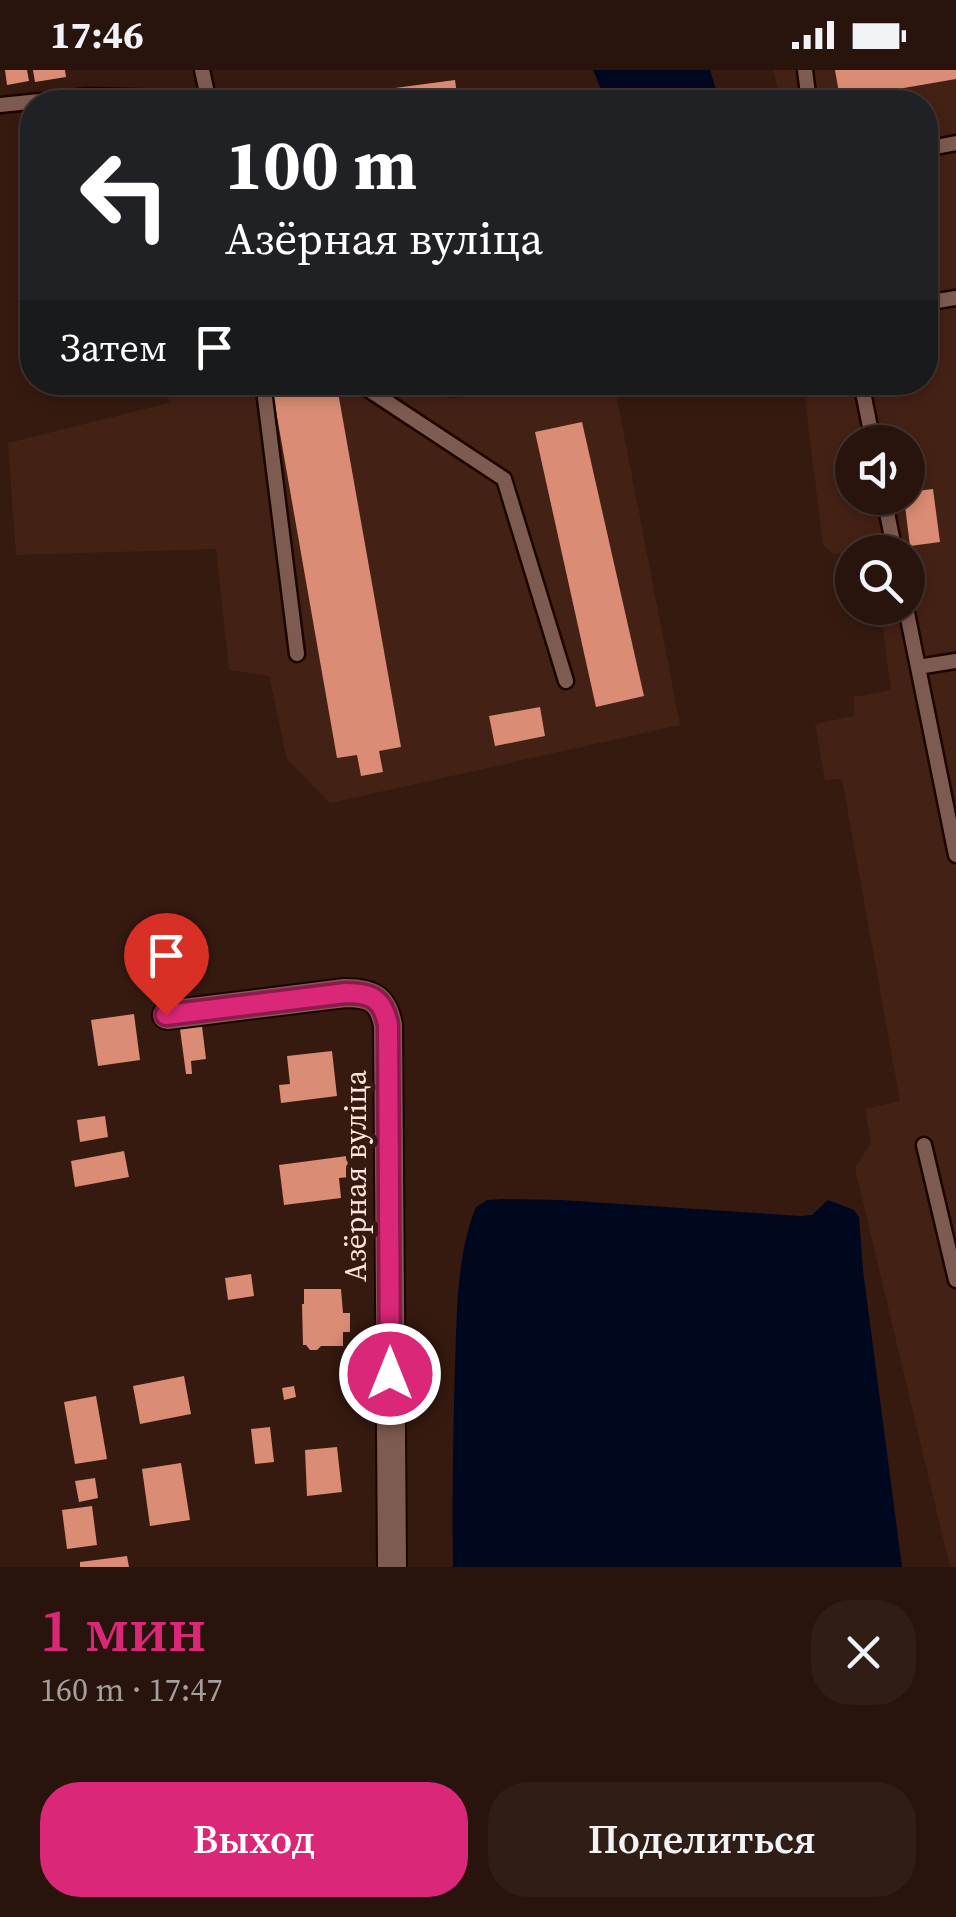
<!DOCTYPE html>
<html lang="ru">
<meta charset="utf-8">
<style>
body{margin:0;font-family:"Source Serif 4",serif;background:#301d15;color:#f1f3f6;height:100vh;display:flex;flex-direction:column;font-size:38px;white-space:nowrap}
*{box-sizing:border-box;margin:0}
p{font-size:32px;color:#a59e9d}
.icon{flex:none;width:55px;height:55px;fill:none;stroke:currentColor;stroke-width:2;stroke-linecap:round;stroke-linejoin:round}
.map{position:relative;height:1497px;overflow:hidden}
.sheet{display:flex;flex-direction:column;background:#28140c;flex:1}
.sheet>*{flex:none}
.banner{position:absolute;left:20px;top:20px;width:918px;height:305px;border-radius:40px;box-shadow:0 5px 15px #0003,0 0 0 2px #44332d;background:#202124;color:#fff;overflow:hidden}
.fabs{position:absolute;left:835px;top:355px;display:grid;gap:20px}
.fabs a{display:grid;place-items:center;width:90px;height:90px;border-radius:50%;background:#28140c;box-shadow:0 5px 15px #0003,0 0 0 2px #44332d;font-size:50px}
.pin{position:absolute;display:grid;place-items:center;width:85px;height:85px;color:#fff;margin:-102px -42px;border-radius:50% 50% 50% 0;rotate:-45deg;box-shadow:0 0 10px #0007}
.pin .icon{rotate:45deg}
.me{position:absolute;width:110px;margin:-55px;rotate:0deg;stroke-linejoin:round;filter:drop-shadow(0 0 8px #0008)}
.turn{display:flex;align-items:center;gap:35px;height:210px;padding:0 40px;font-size:45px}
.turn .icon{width:130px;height:130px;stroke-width:2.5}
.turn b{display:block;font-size:70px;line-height:85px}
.then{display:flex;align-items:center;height:95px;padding:0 40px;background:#0003;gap:20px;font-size:38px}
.round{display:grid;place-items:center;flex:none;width:105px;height:105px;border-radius:40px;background:#301d15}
.overview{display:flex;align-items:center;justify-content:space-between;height:170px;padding:0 40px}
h1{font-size:60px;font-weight:600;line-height:75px;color:#db2777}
.button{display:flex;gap:20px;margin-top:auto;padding:20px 40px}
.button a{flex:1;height:115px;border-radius:40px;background:#db2777;color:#fff;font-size:40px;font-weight:600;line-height:115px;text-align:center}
.button a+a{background:#301d15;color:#f1f3f6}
.status{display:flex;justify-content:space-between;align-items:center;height:70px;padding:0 50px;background:#28140c;direction:ltr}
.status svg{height:28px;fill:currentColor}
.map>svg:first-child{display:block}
.built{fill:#442115;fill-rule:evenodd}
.water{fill:#000820}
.building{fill:#da8d74}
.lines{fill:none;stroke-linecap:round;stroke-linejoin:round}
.service-casing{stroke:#1c0400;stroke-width:19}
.minor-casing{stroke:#1c0400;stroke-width:32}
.service{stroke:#7e5b50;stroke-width:14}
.minor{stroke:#7e5b50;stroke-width:28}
.route-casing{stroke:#8e194d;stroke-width:25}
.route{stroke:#db2777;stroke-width:18}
.labels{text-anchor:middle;stroke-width:10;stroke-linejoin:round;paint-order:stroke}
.street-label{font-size:30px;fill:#f9e5de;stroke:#361a10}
</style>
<div class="status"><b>17:46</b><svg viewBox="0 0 49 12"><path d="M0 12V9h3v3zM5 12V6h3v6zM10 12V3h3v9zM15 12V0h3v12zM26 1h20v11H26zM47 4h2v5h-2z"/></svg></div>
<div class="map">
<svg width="956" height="1497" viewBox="0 0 956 1497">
<rect width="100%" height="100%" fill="#361a10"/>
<path class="built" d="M 773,0 L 956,0 L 956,1497 L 950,1497 L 855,1098 L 871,1073 L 865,1039 L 900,1031 L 842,709 L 825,710 L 815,654 L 854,646 L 854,627 L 891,620 L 880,538 L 908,538 L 908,482 L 868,482 L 865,479 L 833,484 L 823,475 L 803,313 L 925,312 L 925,32 L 781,32 ZM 852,372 L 908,372 L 908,428 L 852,428 Z
M 167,313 L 442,313 L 448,329 L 577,313 L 614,313 L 680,655 L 330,733 L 287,689 L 269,606 L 229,600 L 216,479 L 16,485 L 8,373 L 169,333 Z"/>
<path class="water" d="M 593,0 L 710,0 L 720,32 L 606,32 Z
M 502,1129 L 561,1130 L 800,1146 L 812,1145 L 828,1130 L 854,1140 L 859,1147 L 863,1200 L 902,1497 L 453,1497 C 452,1430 453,1363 455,1296 C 457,1243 456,1187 476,1137 L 487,1130 Z"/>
<path class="building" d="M 5,0 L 27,0 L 29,11 L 7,15 Z
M 33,0 L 65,0 L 66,7 L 35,12 Z
M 835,0 L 956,0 L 956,9 L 840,29 Z
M 455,10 L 458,32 L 381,32 L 380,20 Z
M 32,84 L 32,121 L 30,121 L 25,85 Z
M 171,312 L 228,312 L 228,315 L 172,323 Z
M 304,312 L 318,312 L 320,325 L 338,322 L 401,677 L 379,681 L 383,702 L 361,706 L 357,685 L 337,688 L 272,318 Z
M 582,352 L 644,626 L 596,637 L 535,362 Z
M 933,419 L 940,472 L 910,476 L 904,428 L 908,428 L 908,422 Z
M 540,637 L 545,666 L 495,676 L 489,646 Z
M 134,944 L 140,990 L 98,996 L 91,950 Z
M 202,956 L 206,989 L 191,991 L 192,1004 L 186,1004 L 180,959 Z
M 332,981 L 337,1026 L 281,1033 L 279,1015 L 290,1014 L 287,986 Z
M 105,1046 L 108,1067 L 80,1072 L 77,1050 Z
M 124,1081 L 129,1107 L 75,1117 L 71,1091 Z
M 347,1086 L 349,1107 L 339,1108 L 341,1128 L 284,1135 L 279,1095 Z
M 251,1204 L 254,1226 L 228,1230 L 225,1208 Z
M 304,1219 L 341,1219 L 343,1243 L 350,1243 L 350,1262 L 343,1262 L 343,1276 L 321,1276 L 317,1280 L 310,1280 L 306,1275 L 303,1275 L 302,1234 L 304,1234 Z
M 184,1306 L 191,1344 L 140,1354 L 133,1316 Z
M 294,1316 L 296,1327 L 284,1330 L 282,1318 Z
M 96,1326 L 107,1389 L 75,1394 L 64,1332 Z
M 270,1357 L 274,1392 L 255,1394 L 251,1359 Z
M 337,1377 L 342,1422 L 307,1426 L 305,1380 Z
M 181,1393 L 190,1450 L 150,1456 L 142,1399 Z
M 95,1408 L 98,1428 L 79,1432 L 75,1411 Z
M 92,1436 L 97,1475 L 67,1479 L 62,1440 Z
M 127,1486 L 129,1497 L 80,1497 L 80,1492 Z"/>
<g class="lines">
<defs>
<path id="service" d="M 202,0 L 209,32
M 805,0 L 809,32
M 0,35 L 88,26 L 208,29
M 925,79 L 956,73
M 925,233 L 956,228
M 263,312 L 297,584
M 357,312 L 504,409 L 566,611
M 861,312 L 873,372
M 884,428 L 895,482
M 906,538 L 956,785
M 918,597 L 956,591
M 924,1075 L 956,1210"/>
<path id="minor" d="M 167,945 L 345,923 C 372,923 383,929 388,955 L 392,1497"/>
</defs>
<use href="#service" class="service-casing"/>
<use href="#minor" class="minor-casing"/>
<use href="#service" class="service"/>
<use href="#minor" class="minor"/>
</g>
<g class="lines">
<defs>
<path id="route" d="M 166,945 L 346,923 C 372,923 383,929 388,955 L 390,1304"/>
</defs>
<use href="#route" class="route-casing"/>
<use href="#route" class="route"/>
</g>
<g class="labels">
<g class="street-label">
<text transform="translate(356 1106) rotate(-90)" y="10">Азёрная вуліца</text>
</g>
</g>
</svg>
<div class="fabs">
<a><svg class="icon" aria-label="sound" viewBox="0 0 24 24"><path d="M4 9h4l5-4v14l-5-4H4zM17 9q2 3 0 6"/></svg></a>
<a><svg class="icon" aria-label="search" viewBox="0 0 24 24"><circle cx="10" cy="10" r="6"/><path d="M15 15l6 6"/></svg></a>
</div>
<div class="pin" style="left:166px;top:945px;background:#d93025"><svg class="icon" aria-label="arrive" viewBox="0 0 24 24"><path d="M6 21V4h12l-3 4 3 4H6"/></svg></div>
<svg class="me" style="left:390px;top:1304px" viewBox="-20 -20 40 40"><circle r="17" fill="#db2777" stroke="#fff" stroke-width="3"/><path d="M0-11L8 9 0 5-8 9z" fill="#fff"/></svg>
<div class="banner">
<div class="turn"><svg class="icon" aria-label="left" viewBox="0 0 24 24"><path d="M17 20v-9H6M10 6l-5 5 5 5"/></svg><div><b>100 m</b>Азёрная вуліца</div></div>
<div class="then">Затем<svg class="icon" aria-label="arrive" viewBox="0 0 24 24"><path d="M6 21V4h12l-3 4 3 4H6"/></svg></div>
</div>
</div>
<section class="sheet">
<div class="overview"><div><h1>1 мин</h1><p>160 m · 17:47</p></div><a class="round"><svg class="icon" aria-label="close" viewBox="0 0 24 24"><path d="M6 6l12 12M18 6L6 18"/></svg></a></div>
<div class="button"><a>Выход</a><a>Поделиться</a></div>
</section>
